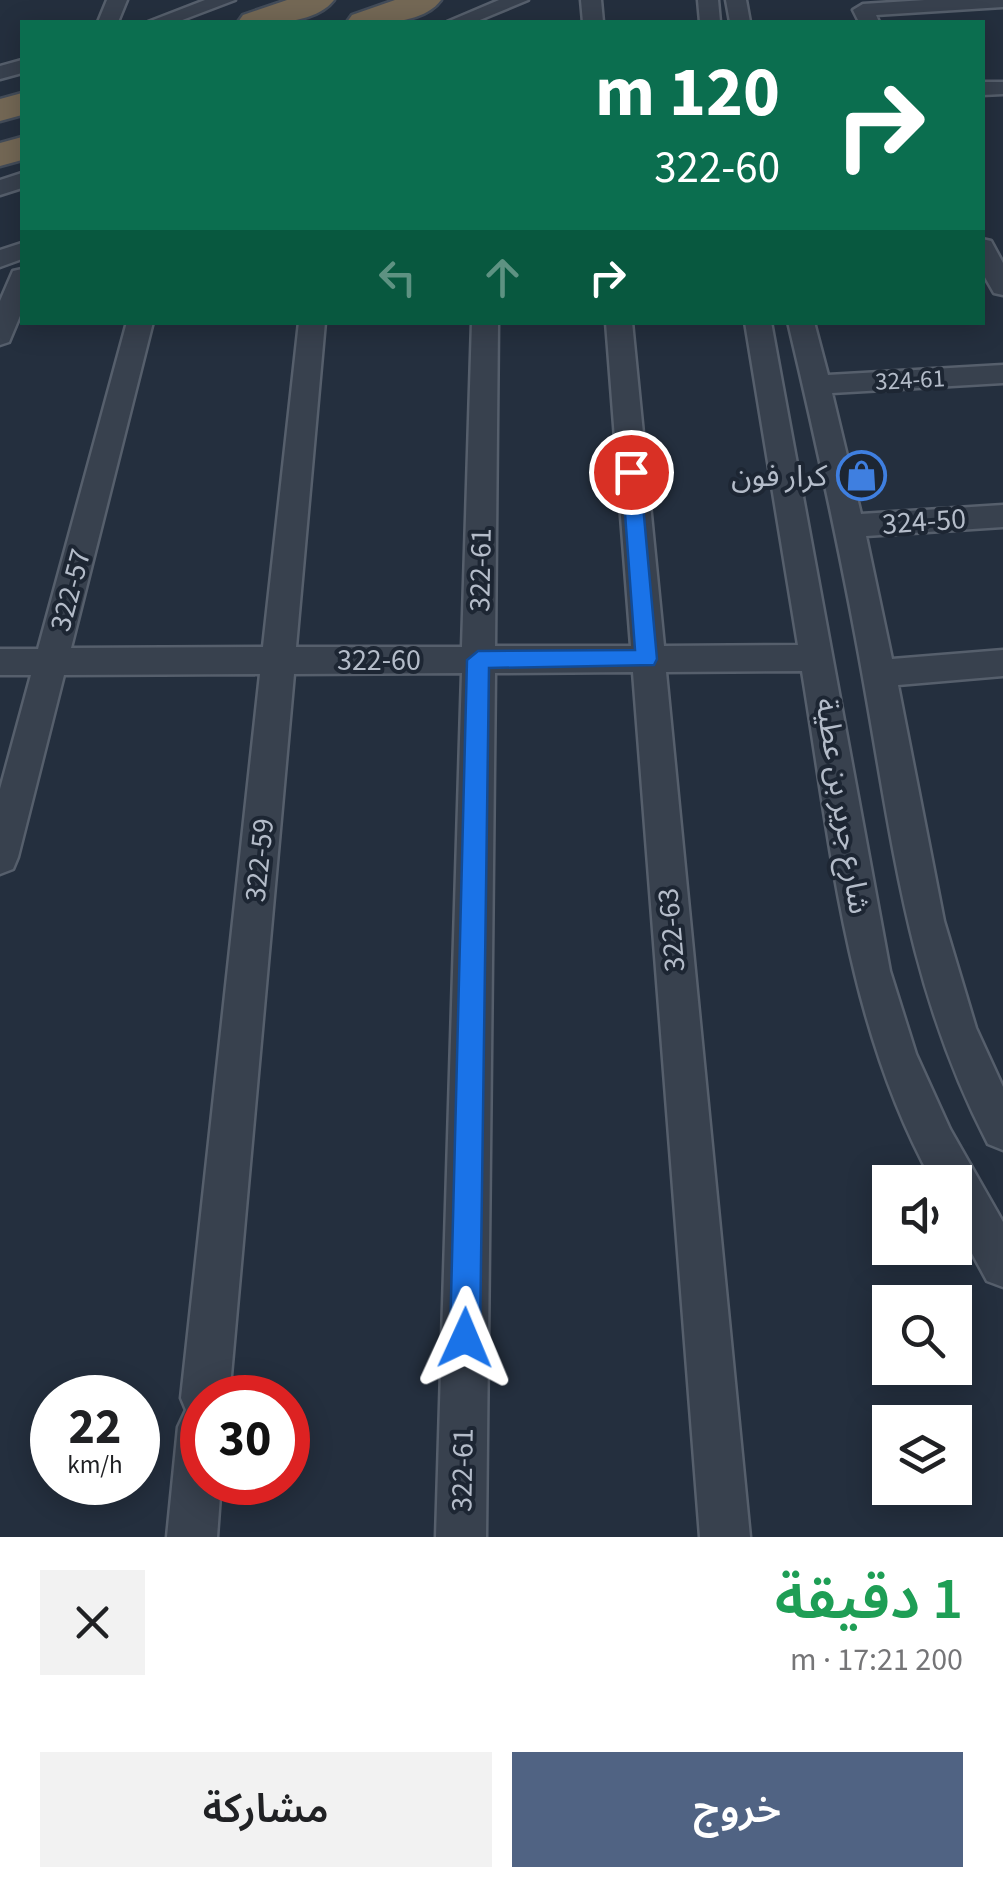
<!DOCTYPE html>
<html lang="ar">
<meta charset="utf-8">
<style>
body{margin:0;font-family:"Source Sans 3","Noto Sans Arabic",sans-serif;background:#f2f2f2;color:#202124;direction:rtl;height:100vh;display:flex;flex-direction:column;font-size:38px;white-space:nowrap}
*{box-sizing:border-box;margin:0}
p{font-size:32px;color:#757577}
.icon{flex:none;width:55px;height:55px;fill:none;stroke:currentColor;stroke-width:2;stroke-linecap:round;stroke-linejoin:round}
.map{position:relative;height:1537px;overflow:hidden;direction:ltr}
.side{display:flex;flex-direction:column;background:#fff;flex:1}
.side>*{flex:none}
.top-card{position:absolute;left:20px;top:20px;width:965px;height:305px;border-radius:0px;box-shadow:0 5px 25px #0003;direction:rtl;background:#0b6e4f;color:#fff;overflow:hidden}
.fabs{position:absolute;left:872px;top:1165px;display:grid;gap:20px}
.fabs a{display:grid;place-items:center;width:100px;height:100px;border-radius:0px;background:#fff;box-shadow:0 5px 25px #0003;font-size:50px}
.speed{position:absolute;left:30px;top:1375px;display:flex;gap:20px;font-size:50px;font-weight:700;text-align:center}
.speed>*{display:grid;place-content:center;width:130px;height:130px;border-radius:50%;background:#fff;box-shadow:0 5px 25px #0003;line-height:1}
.speed small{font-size:25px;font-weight:400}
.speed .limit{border:15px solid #d22;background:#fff;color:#111}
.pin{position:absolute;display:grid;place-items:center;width:85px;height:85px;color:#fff;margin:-42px;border:5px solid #fff;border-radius:50%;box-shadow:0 2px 10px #0007}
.me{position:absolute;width:110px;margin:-55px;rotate:1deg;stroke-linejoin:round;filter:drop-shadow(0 0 8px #0008)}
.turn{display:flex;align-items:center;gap:35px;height:210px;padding:0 40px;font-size:45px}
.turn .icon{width:130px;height:130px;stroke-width:2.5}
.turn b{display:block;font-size:70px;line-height:85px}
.lanes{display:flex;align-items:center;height:95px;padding:0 40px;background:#0003;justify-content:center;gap:50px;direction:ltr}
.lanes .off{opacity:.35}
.round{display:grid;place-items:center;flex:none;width:105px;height:105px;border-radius:0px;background:#f2f2f2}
.headline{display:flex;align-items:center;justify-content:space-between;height:170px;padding:0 40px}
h1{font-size:60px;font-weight:600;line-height:75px;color:#1e9e55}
.action{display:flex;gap:20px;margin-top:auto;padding:20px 40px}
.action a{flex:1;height:115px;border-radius:0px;background:#506383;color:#fff;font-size:40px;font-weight:600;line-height:115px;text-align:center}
.action a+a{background:#f2f2f2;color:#202124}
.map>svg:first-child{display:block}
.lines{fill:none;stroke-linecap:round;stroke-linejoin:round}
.minor-casing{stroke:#565f6c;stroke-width:5}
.motorway-casing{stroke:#434c59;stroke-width:5}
.minor{fill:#38414e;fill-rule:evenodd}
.motorway{fill:#746855;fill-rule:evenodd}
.route{fill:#1a73e8;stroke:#114b97;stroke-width:2.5}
.labels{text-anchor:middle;stroke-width:8;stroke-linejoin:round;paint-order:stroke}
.far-street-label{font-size:25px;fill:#b4bcc9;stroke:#1d2633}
.poi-label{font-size:30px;fill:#b4bcc9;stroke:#1d2633;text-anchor:end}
.street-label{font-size:30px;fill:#b4bcc9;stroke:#1d2633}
</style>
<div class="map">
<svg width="1003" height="1537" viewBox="0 0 1003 1537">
<rect width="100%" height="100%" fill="#242f3e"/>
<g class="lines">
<defs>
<path id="minor" d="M 107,0 L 127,0 L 118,22 L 98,22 Z
M 205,0 L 235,0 L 177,22 L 148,22 Z
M 499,0 L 528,0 L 475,22 L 447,22 Z
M 581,0 L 601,0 L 603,22 L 583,22 Z
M 698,0 L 718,0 L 720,22 L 700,22 Z
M 726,0 L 746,0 L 750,22 L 730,22 Z
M 925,0 L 1003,0 L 1003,7 L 876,15 L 879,22 L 859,22 L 853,10 L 863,4 Z
M 22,60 L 22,73 L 0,79 L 0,66 Z
M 982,82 L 1003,82 L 1003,94 L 982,95 Z
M 22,173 L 22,188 L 0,195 L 0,180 Z
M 982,239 L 991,241 L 1003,263 L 1003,295 L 994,293 L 982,272 Z
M 22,243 L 22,259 L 0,267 L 0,250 Z
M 22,269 L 22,311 L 9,342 L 0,345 L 0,301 L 13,271 Z
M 127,322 L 153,322 L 71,648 L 263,647 L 299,322 L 325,322 L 296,647 L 462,647 L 472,322 L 498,322 L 495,646 L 631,646 L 606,322 L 632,322 L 664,646 L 798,645 L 745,322 L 771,322 L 890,971 L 916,1054 L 950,1129 L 1003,1222 L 1003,1287 L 987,1281 L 955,1222 L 955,1182 L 933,1182 C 846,1025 831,846 802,671 L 666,672 L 750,1537 L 700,1537 L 633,672 L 495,673 L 486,1537 L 436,1537 L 462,673 L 294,674 L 229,1398 L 202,1398 L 202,1482 L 221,1482 L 217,1537 L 167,1537 L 178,1427 L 186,1410 L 181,1398 L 260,674 L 64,675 L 18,857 L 13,869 L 0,874 L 0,789 L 31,675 L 0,675 L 0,649 L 38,649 Z
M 788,322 L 814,322 L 828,375 L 1003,365 L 1003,383 L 832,393 L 861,514 L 1003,505 L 1003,527 L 866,536 L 892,659 L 1003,650 L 1003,676 L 898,685 L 944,921 L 976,1028 L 1003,1087 L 1003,1150 L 988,1144 C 912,997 895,860 867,700 C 845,572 818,449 788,322 Z"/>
<path id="motorway" d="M 287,0 L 334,0 C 315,25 265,24 238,22 L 243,15 Z
M 395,0 L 441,0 C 423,25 374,24 347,22 L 352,15 Z
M 22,93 L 22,115 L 0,121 L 0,99 Z
M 22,137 L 22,160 L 0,166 L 0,143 Z"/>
</defs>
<use href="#minor" class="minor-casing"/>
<use href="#motorway" class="motorway-casing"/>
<use href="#minor" class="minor"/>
<use href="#motorway" class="motorway"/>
</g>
<path class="route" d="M 631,465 L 640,472 L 657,659 L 654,665 L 489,668 L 480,1338 L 476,1348 L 465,1352 L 454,1348 L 450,1338 L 467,660 L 478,651 L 635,650 L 622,472 Z"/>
<defs>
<symbol id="shop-ring" viewBox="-11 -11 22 22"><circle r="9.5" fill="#1d2633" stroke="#3f7fe0" stroke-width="1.5"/><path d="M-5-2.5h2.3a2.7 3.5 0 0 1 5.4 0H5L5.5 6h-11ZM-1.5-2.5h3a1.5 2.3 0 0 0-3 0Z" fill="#3f7fe0"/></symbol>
</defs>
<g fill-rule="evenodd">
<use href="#shop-ring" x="834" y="448" width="55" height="55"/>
</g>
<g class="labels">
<g class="far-street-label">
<text transform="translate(910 379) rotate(-3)" y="9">324-61</text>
</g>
<g class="poi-label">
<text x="827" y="486">كرار فون</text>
</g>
<g class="street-label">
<text transform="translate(924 521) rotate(-4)" y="10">324-50</text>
<text transform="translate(480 570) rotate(-89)" y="10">322-61</text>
<text transform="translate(70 590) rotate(-75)" y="10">322-57</text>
<text x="379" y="670">322-60</text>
<text transform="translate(843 806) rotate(81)" y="10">شارع جرير بن عطية</text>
<text transform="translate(259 860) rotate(-84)" y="10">322-59</text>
<text transform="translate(671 930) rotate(-95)" y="10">322-63</text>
<text transform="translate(462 1470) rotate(-89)" y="10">322-61</text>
</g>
</g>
</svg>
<div class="fabs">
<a><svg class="icon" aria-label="sound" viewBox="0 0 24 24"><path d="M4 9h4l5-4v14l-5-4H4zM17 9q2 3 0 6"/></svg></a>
<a><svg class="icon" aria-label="search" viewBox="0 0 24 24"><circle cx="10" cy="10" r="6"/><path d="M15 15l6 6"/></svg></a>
<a><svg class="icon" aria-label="layers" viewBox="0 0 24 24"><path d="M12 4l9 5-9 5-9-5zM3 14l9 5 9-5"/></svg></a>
</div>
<div class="speed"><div>22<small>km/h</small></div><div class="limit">30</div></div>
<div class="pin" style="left:631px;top:472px;background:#d93025"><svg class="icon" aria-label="arrive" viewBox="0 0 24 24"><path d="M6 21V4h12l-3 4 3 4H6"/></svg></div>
<svg class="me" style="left:465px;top:1338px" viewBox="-20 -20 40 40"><path d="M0-17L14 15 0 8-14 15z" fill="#1a73e8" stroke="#fff" stroke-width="4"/></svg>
<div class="top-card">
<div class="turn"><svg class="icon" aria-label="right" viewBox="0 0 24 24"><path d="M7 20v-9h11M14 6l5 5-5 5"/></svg><div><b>120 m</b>322-60</div></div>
<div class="lanes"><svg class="icon off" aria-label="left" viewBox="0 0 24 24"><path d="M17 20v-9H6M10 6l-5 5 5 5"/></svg><svg class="icon off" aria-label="ahead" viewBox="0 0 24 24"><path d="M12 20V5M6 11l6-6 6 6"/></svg><svg class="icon" aria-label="right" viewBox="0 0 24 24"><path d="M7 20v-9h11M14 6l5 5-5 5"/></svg></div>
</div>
</div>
<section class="side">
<div class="headline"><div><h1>1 دقيقة</h1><p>200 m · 17:21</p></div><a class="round"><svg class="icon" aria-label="close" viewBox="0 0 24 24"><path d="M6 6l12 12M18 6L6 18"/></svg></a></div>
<div class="action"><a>خروج</a><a>مشاركة</a></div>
</section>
